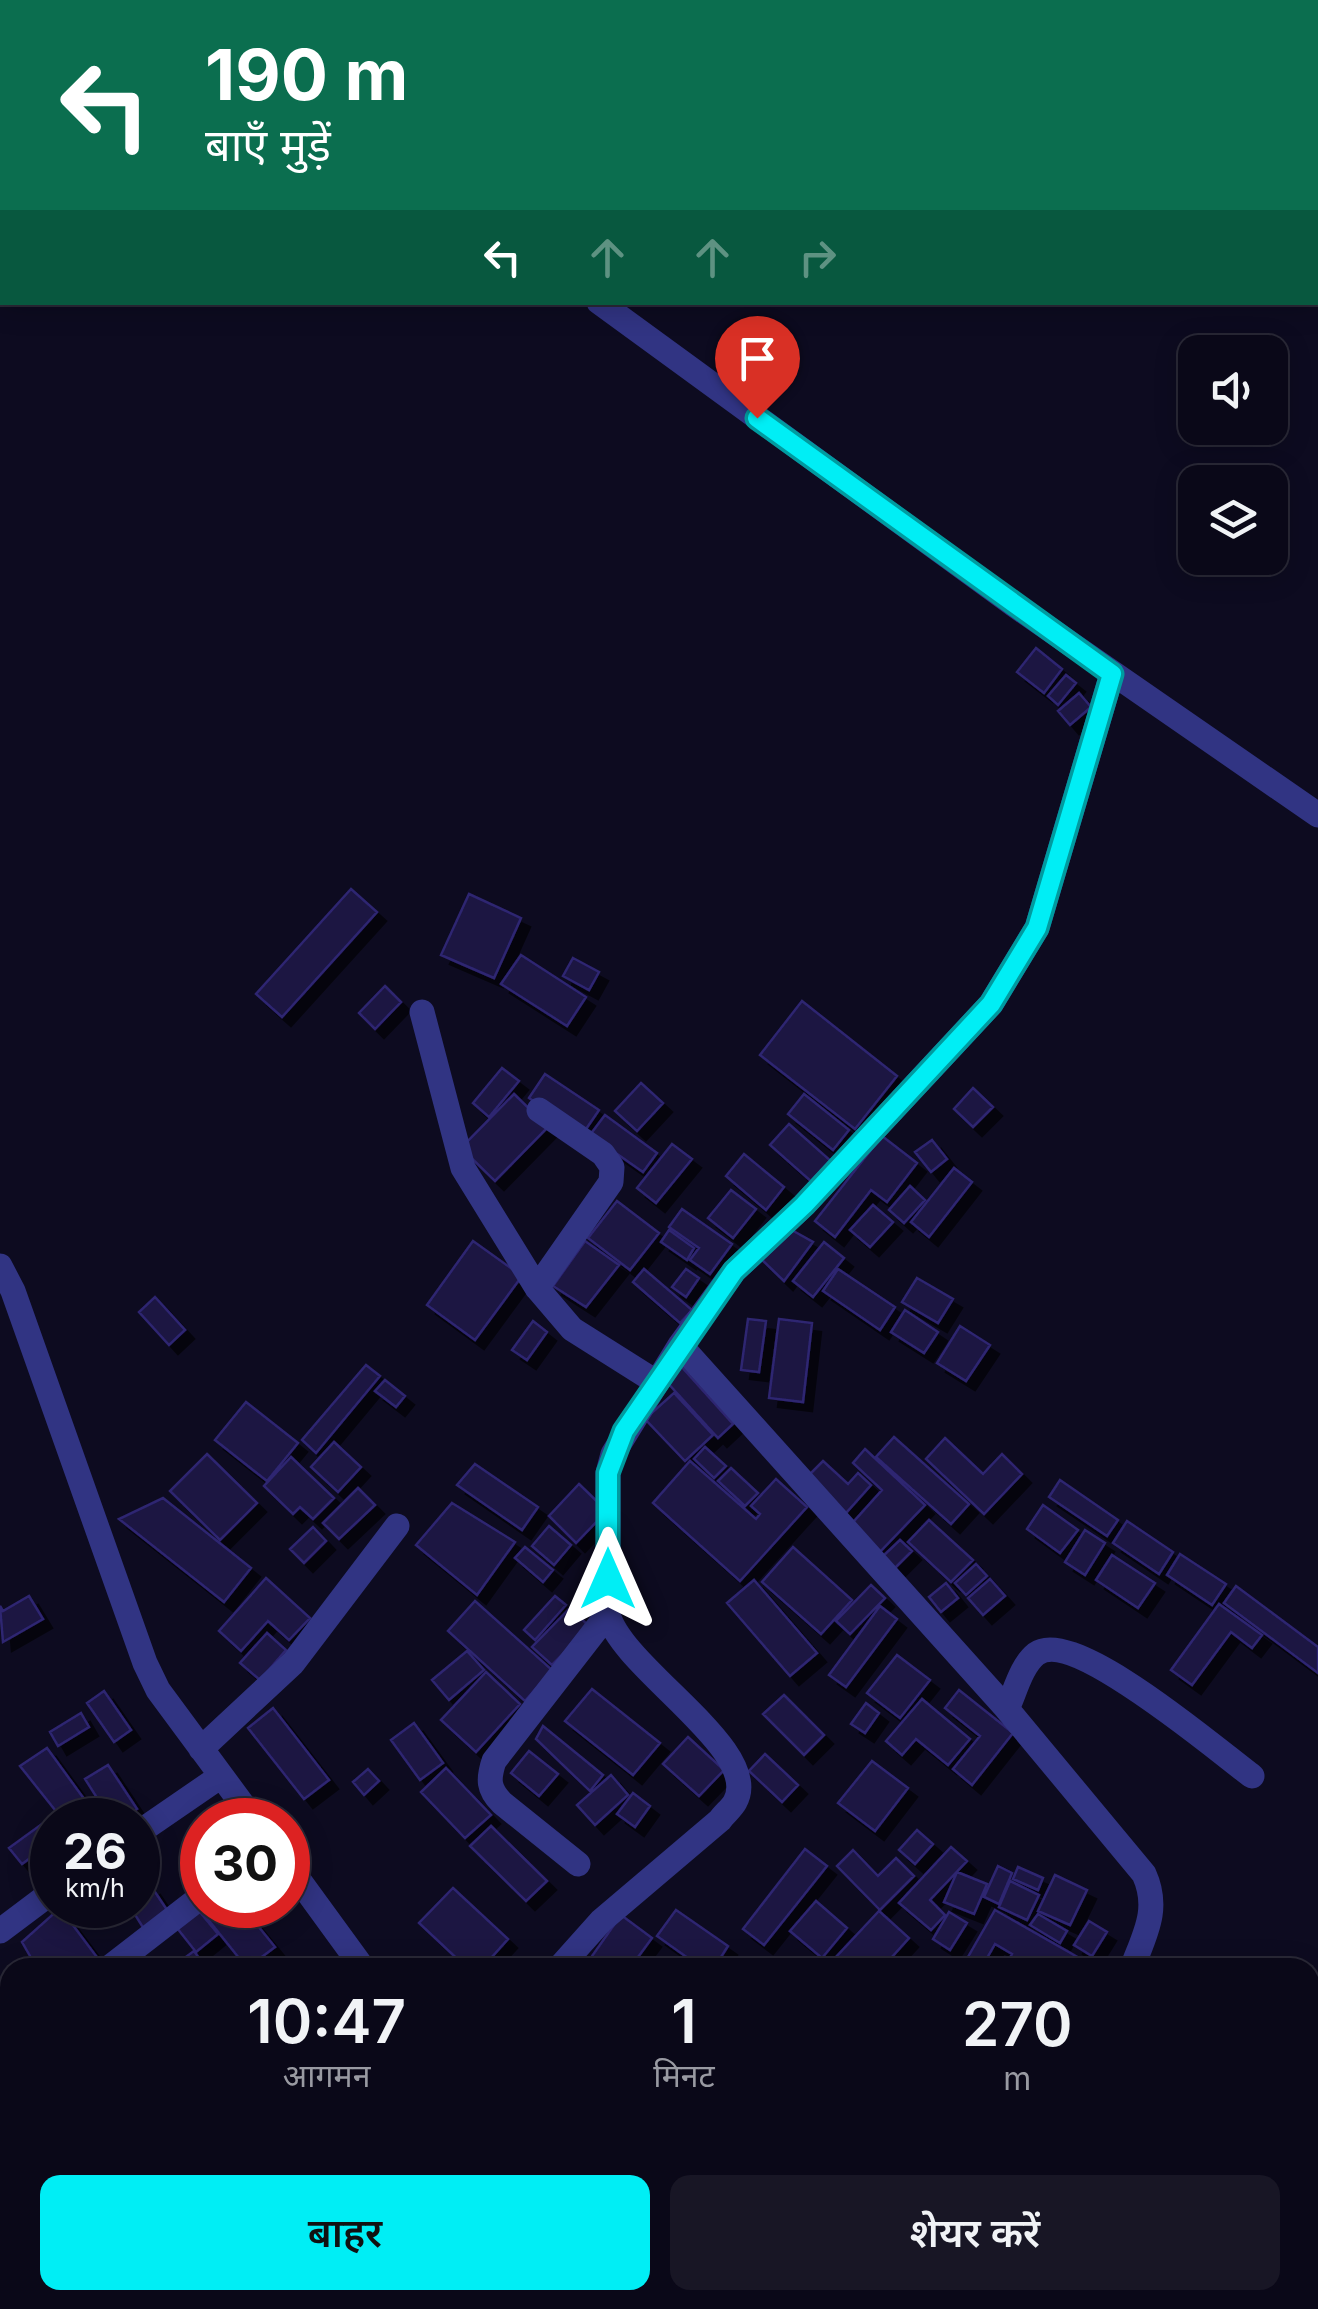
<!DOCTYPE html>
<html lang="hi">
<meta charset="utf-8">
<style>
body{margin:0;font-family:Inter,"Noto Sans Devanagari",sans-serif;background:#181625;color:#f1f3f6;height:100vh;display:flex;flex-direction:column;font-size:38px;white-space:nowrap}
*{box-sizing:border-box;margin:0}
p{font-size:32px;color:#999aa2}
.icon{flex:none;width:55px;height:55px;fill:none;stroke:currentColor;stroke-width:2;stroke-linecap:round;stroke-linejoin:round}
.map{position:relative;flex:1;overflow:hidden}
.panel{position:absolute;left:0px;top:1958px;width:1320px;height:352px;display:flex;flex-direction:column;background:#0a0818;border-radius:30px 30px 0 0;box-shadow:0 5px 25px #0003,0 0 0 2px #2a2937}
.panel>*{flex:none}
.guide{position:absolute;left:0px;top:0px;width:1320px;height:305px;box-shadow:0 5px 25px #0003,0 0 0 2px #2a2937;background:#0b6e4f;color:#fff;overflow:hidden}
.controls{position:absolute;left:1178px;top:335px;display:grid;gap:20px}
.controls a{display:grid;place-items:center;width:110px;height:110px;border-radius:20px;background:#0a0818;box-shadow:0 5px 25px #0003,0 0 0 2px #2a2937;font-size:50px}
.speed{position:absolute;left:30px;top:1798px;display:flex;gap:20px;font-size:50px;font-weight:700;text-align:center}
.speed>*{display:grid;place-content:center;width:130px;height:130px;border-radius:50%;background:#0a0818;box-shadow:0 5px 25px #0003,0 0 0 2px #2a2937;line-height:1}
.speed small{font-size:25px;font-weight:400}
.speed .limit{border:15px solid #d22;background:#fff;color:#111}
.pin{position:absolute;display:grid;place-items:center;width:85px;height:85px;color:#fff;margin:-102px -42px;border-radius:50% 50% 50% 0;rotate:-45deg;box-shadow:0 0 10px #0007}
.pin .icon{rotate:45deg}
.me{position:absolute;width:110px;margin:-55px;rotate:0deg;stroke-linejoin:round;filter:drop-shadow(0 0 8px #0008)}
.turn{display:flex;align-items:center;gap:35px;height:210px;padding:0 40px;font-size:45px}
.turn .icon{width:130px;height:130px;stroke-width:2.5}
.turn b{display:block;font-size:70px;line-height:85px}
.lanes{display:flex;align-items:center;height:95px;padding:0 40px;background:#0003;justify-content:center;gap:50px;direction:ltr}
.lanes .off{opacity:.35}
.eta{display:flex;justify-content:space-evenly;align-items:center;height:170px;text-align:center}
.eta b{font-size:60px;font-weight:600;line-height:70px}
.cta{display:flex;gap:20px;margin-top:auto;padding:20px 40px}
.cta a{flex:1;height:115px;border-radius:20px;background:#00eef5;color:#111;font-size:40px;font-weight:600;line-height:115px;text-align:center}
.cta a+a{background:#181625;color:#f1f3f6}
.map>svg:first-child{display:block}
.building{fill:#1b1543;stroke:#2e2571;stroke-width:2.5;filter:url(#shadow)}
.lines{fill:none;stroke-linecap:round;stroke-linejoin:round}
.street{stroke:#313483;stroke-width:25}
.route-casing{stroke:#009b9f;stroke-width:25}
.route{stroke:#00eef5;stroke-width:18}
</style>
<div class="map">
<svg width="1318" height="2309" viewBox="0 0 1318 2309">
<defs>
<filter id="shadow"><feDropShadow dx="9" dy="9" stdDeviation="0" flood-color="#0009"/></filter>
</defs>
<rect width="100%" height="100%" fill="#0d0b20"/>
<path class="building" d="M 1036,648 L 1062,669 L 1044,693 L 1017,672 Z
M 1066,675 L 1076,683 L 1058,705 L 1048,696 Z
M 1079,693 L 1091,707 L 1070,725 L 1058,711 Z
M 351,889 L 377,912 L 282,1017 L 256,994 Z
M 469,894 L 521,918 L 494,978 L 441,955 Z
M 521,955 L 586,997 L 567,1026 L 501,984 Z
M 573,958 L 599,972 L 589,990 L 563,976 Z
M 385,986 L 401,1002 L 375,1029 L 359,1013 Z
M 802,1001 L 897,1076 L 855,1129 L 760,1055 Z
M 502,1068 L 519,1081 L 489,1117 L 473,1103 Z
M 545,1074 L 599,1110 L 582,1135 L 529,1098 Z
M 641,1083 L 663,1103 L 637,1131 L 615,1111 Z
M 973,1088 L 993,1107 L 973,1127 L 954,1109 Z
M 514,1094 L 548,1127 L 495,1181 L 461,1148 Z
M 804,1094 L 849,1130 L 833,1150 L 788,1114 Z
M 605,1115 L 657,1153 L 643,1172 L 590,1135 Z
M 789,1124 L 832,1162 L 813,1183 L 770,1145 Z
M 882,1136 L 917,1163 L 887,1202 L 871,1190 L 835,1237 L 815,1221 Z
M 932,1140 L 947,1159 L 931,1172 L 915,1152 Z
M 672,1144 L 692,1159 L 656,1203 L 637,1188 Z
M 744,1154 L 784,1187 L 766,1210 L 726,1176 Z
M 954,1168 L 972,1182 L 929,1237 L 911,1222 Z
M 910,1186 L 925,1200 L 904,1223 L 889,1210 Z
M 731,1190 L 756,1209 L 733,1238 L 708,1218 Z
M 617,1201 L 659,1233 L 630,1270 L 588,1238 Z
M 873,1205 L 893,1222 L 870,1247 L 850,1230 Z
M 682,1209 L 732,1244 L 710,1274 L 690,1260 L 699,1248 L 669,1227 Z
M 788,1228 L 813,1242 L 784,1281 L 760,1258 Z
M 669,1230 L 694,1248 L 687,1260 L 661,1242 Z
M 473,1241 L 522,1276 L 475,1340 L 427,1305 Z
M 585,1241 L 619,1265 L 586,1307 L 553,1286 Z
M 824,1242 L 844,1258 L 813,1297 L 793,1281 Z
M 644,1269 L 692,1310 L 680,1323 L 633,1282 Z
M 686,1269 L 699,1278 L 686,1297 L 672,1287 Z
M 838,1269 L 895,1307 L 880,1330 L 823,1291 Z
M 917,1278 L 953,1299 L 938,1323 L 902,1302 Z
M 155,1297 L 185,1330 L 169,1345 L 139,1312 Z
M 905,1310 L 938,1332 L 924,1353 L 891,1332 Z
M 748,1319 L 766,1321 L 759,1372 L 741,1370 Z
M 779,1319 L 812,1323 L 803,1402 L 769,1398 Z
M 533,1321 L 547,1332 L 527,1360 L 512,1350 Z
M 960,1326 L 990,1345 L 966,1381 L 937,1363 Z
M 679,1364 L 733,1424 L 718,1438 L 665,1380 Z
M 366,1365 L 380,1376 L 316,1453 L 302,1440 Z
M 385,1380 L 405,1396 L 396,1407 L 375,1391 Z
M 674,1393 L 713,1435 L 685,1461 L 645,1419 Z
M 246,1402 L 298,1443 L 267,1481 L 215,1440 Z
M 894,1437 L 969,1504 L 951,1524 L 876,1457 Z
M 945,1438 L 983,1474 L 1002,1454 L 1022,1474 L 984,1514 L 926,1459 Z
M 334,1442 L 361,1467 L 338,1492 L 311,1467 Z
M 705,1447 L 726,1466 L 714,1478 L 694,1459 Z
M 865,1449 L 925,1505 L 876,1556 L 847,1529 L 882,1490 L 853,1463 Z
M 207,1454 L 257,1503 L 220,1540 L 170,1491 Z
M 291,1457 L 334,1498 L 313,1519 L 300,1507 L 293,1514 L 264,1486 Z
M 690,1461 L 756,1519 L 760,1514 L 751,1506 L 776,1479 L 807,1507 L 740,1581 L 653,1503 Z
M 823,1461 L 848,1484 L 858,1473 L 871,1485 L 846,1513 L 807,1477 Z
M 475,1464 L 538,1507 L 522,1530 L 457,1485 Z
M 731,1468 L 758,1493 L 745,1506 L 718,1481 Z
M 1060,1480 L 1118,1520 L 1107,1536 L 1049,1497 Z
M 579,1484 L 607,1511 L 576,1543 L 549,1516 Z
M 358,1488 L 375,1505 L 339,1539 L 323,1523 Z
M 163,1498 L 251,1568 L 224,1602 L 119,1519 Z
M 452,1503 L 515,1542 L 477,1595 L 416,1545 Z
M 1043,1505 L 1078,1530 L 1060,1553 L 1027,1529 Z
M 929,1520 L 973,1560 L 951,1582 L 908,1542 Z
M 1127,1521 L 1173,1552 L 1159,1574 L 1113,1543 Z
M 549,1526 L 571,1545 L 554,1565 L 532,1546 Z
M 313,1527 L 326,1541 L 304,1563 L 290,1549 Z
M 1085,1530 L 1105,1543 L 1085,1575 L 1065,1562 Z
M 900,1540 L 912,1551 L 894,1569 L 882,1557 Z
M 525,1547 L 553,1570 L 543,1582 L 515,1558 Z
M 793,1547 L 852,1600 L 821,1634 L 762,1582 Z
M 1180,1554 L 1226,1584 L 1212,1605 L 1167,1575 Z
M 1112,1555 L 1155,1583 L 1138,1608 L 1096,1580 Z
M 976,1564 L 987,1576 L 966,1595 L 955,1583 Z
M 266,1578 L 310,1618 L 289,1640 L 268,1621 L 241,1651 L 219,1631 Z
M 990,1579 L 1005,1596 L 983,1615 L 968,1598 Z
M 754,1580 L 817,1653 L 790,1676 L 727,1603 Z
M 946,1583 L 958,1598 L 941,1612 L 929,1597 Z
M 871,1585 L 885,1598 L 850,1634 L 836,1621 Z
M 1236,1586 L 1318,1647 L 1318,1673 L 1224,1603 Z
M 29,1596 L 43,1619 L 3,1642 L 0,1606 L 3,1611 Z
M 555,1596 L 566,1605 L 535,1640 L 524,1630 Z
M 475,1601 L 552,1670 L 525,1701 L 448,1631 Z
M 1219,1604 L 1262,1635 L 1252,1648 L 1231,1632 L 1192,1685 L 1171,1670 Z
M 880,1606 L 897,1619 L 846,1687 L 829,1675 Z
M 570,1608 L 590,1627 L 552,1665 L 532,1647 Z
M 267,1633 L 286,1650 L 260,1680 L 240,1663 Z
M 467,1651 L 484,1670 L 449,1700 L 432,1680 Z
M 897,1655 L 930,1680 L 900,1718 L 867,1693 Z
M 486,1672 L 520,1704 L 476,1752 L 441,1720 Z
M 592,1689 L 660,1743 L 633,1775 L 565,1721 Z
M 959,1690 L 1013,1733 L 972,1785 L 953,1769 L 980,1736 L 945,1708 Z
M 104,1691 L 131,1730 L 114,1742 L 87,1703 Z
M 784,1695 L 824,1735 L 804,1755 L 763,1714 Z
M 922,1699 L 970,1739 L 948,1765 L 916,1739 L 902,1755 L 886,1741 Z
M 866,1703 L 879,1713 L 865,1733 L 851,1724 Z
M 273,1708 L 329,1780 L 304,1799 L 248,1728 Z
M 81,1713 L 89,1727 L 58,1746 L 50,1732 Z
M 414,1723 L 443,1763 L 420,1780 L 391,1740 Z
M 543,1726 L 603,1775 L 590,1791 L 536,1739 Z
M 688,1737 L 724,1770 L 699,1796 L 663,1764 Z
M 47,1748 L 87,1803 L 63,1820 L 20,1766 Z
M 529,1751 L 558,1774 L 539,1796 L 511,1773 Z
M 765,1754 L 798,1785 L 782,1802 L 749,1771 Z
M 872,1761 L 908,1788 L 875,1831 L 838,1803 Z
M 108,1765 L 137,1809 L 120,1820 L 111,1820 L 85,1779 Z
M 446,1768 L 491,1815 L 465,1838 L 421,1792 Z
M 368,1769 L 379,1781 L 364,1795 L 353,1782 Z
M 611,1775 L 628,1795 L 595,1825 L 577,1805 Z
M 633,1793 L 650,1806 L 635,1827 L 617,1814 Z
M 53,1816 L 52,1842 L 22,1864 L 9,1848 Z
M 491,1826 L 547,1881 L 526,1901 L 470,1846 Z
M 917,1830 L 933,1844 L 915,1864 L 899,1850 Z
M 951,1847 L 967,1861 L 930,1900 L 945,1915 L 931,1930 L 899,1903 Z
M 805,1849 L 827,1866 L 764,1945 L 743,1929 Z
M 853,1850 L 878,1876 L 896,1858 L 914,1876 L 880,1910 L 837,1866 Z
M 998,1866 L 1012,1873 L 999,1904 L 984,1897 Z
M 1018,1867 L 1043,1878 L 1038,1890 L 1013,1879 Z
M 957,1872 L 987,1884 L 974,1914 L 944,1902 Z
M 1055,1875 L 1087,1890 L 1070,1925 L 1038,1911 Z
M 1010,1881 L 1039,1895 L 1027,1920 L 999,1907 Z
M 151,1886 L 169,1913 L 144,1929 L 129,1905 L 138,1905 L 138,1894 Z
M 453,1888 L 508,1939 L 482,1968 L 467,1968 L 419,1923 Z
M 816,1901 L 847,1928 L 822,1958 L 790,1931 Z
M 202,1905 L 241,1905 L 275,1947 L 247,1968 L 199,1908 Z
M 60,1908 L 96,1956 L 79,1968 L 37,1968 L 22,1942 Z
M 676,1910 L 728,1946 L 714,1968 L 702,1968 L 657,1936 Z
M 995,1910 L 1088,1963 L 1086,1968 L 1005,1968 L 1012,1954 L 995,1944 L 983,1965 L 968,1957 Z
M 199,1911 L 218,1934 L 196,1952 L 177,1928 Z
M 879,1911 L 909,1938 L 882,1968 L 849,1968 L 837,1956 Z
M 949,1912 L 967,1923 L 950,1950 L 933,1939 Z
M 1038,1914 L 1067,1931 L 1060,1943 L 1030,1925 Z
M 621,1915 L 652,1938 L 630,1968 L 602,1968 L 590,1959 Z
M 1089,1921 L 1107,1932 L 1092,1956 L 1074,1945 Z
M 194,1951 L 206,1968 L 183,1968 L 179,1962 Z
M 399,2300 L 409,2309 L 327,2309 L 319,2301 Z
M 482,2300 L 542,2300 L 534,2309 L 488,2309 Z
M 564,2300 L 599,2300 L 589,2309 L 573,2309 Z
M 698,2300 L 731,2300 L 733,2302 L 727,2309 L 709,2309 Z
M 820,2300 L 851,2300 L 844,2309 L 831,2309 Z
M 1010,2300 L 1048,2300 L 1039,2309 L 1002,2309 Z"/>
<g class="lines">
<path class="street" d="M 188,0 L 192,2
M 599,302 L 1013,604 L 1318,815
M 422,1012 L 463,1168 L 537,1288 L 572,1329 L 656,1382
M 0,1266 L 13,1291 L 145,1663 L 158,1690 L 254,1820
M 537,1288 L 611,1182 L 612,1167 L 603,1154 L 539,1110
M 680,1345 L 1007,1709 L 1144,1874 C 1160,1909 1145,1934 1132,1968
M 1007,1709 C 1015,1692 1021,1666 1036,1654 C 1073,1626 1218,1751 1252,1776
M 201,1749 L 293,1663 L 397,1526
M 138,1833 L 221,1776
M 578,1864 L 502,1803 C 488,1789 488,1779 494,1761 L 608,1614
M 288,1865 L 363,1968
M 0,1931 L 52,1892
M 109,1968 L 202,1896
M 559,1968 L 601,1921 L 720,1820 C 724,1814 732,1808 735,1802 C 764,1750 622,1669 608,1614 L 608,1473 L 613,1454 L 680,1345 L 734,1271 L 804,1205 L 991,1004 L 1037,928 L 1112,674
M 641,2300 L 651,2309
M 950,2300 L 960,2309
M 543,2309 L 551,2300
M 746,2309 L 752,2300"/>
</g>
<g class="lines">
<defs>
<path id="route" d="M 608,1579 L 608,1473 L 624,1431 L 734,1271 L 804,1205 L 991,1004 L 1037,928 L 1112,674 L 757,418"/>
</defs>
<use href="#route" class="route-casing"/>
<use href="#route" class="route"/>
</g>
</svg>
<div class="controls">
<a><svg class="icon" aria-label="sound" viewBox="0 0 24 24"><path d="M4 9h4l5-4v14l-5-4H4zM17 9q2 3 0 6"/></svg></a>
<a><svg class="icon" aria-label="layers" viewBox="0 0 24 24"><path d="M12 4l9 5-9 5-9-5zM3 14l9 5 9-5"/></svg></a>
</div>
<div class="speed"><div>26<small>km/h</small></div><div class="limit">30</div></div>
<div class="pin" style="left:757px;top:418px;background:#d93025"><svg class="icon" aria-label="arrive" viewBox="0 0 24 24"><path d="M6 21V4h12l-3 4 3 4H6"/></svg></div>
<svg class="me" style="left:608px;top:1579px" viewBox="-20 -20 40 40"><path d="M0-17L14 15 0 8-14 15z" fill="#00eef5" stroke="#fff" stroke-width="4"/></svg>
<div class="guide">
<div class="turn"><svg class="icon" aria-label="left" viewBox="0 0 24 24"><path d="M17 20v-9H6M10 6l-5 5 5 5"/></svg><div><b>190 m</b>बाएँ मुड़ें</div></div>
<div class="lanes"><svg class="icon" aria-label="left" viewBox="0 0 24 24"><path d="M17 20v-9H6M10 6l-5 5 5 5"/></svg><svg class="icon off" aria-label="ahead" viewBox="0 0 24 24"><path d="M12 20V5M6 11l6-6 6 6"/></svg><svg class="icon off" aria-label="ahead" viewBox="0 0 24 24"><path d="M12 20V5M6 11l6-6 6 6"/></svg><svg class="icon off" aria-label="right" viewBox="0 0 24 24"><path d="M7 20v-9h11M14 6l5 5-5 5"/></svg></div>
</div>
<section class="panel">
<div class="eta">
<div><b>10:47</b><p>आगमन</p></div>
<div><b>1</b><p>मिनट</p></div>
<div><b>270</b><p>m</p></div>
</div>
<div class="cta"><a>बाहर</a><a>शेयर करें</a></div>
</section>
</div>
